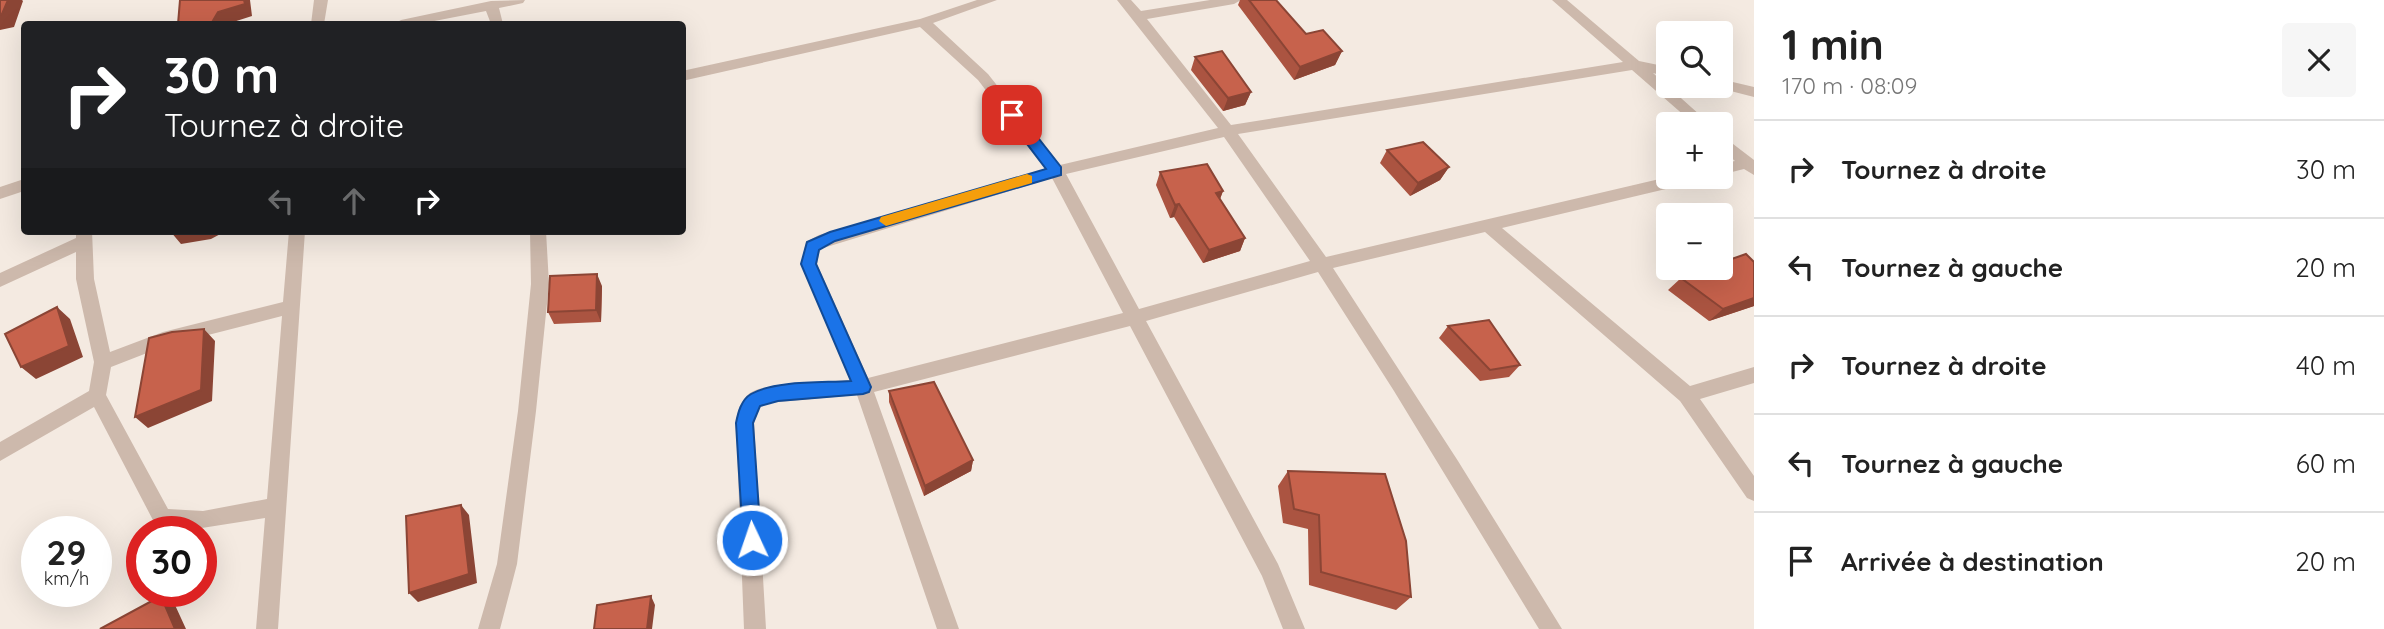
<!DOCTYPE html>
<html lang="fr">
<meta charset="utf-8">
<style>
body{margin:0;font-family:Quicksand,sans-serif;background:#f6f6f6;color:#222;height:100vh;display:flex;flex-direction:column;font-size:26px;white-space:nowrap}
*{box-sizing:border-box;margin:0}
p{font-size:23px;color:#767676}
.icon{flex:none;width:38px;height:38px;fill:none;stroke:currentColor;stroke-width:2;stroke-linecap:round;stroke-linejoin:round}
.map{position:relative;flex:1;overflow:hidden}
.drawer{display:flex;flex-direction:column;background:#fff;width:630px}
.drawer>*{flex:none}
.hud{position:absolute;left:21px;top:21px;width:665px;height:214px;border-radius:7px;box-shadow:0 7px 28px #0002;background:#202124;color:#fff;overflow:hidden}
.tools{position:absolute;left:1656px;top:21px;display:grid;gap:14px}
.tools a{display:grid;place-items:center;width:77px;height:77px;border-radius:7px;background:#fff;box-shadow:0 7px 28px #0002;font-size:35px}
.speed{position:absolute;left:21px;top:516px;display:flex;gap:14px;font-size:35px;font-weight:700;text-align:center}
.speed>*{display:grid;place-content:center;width:91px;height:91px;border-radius:50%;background:#fff;box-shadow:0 7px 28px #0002;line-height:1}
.speed small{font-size:18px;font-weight:400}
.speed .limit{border:10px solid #d22;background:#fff;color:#111}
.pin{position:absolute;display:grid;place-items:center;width:60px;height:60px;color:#fff;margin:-30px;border-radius:14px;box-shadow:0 4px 10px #0006}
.me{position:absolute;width:77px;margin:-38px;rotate:357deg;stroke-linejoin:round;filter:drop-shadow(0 0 5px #0008)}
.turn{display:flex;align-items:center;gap:24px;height:147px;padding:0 28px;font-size:32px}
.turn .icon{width:91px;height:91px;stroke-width:2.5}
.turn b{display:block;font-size:49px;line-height:60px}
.lanes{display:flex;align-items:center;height:66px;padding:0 28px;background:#0003;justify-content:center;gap:35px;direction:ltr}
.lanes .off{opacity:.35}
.round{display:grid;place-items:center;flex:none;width:74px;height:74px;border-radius:7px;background:#f6f6f6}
.headline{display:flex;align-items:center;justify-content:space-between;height:119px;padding:0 28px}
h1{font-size:42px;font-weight:700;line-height:52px}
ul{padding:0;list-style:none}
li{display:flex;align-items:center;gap:21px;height:98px;padding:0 28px;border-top:2px solid #e0e0e0}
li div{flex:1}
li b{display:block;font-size:26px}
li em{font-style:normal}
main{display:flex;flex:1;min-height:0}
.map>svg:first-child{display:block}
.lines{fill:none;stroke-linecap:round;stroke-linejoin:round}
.minor{fill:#cdb9ac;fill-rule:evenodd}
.wall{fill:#ab5441}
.shaded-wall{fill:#8b4535}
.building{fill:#c7624c;stroke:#8b4535;stroke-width:2}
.route{fill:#1a73e8;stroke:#114b97;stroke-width:2}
.slow{fill:#f59e0b}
</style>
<main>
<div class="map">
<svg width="1754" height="629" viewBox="0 0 1754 629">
<rect width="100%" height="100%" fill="#f4eae1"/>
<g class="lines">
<path class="minor" d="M 314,0 L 328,0 L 324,24 L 311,24 Z
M 525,0 L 523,3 L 499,8 L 503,24 L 491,24 L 486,11 L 419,24 L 394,24 L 401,20 L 491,1 Z
M 977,0 L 997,0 L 933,23 L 988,74 L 1060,165 L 1218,128 L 1117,0 L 1131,0 L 1141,11 L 1210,0 L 1241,0 L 1234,4 L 1147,19 L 1231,125 L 1623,62 L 1552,0 L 1567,0 L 1639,61 L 1668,67 L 1668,77 L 1653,73 L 1710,124 L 1694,124 L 1632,70 L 1238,134 L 1326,257 L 1668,177 L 1699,177 L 1691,183 L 1502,228 L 1690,386 L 1754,367 L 1754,383 L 1700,399 L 1754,476 L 1754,501 L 1747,498 L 1680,401 L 1485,232 L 1333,268 L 1458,461 L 1562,629 L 1539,629 L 1394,391 L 1318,272 L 1146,321 L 1278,564 L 1305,629 L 1283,629 L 1262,576 L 1130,326 L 874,392 L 959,629 L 937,629 L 857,395 L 767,403 C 758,407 756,413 754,423 L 766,629 L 744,629 L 736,423 C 737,412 741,400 750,393 C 767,382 828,382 851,380 L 801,264 L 806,242 L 819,235 L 1046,169 L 978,80 L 920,27 L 682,81 L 682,71 L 920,19 ZM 1224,137 L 1310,261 L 1139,309 L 1066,174 ZM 1052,178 L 1123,313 L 868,378 L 817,264 L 820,249 Z
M 1720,79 L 1754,87 L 1754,97 L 1715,87 L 1720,86 Z
M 1720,134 L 1754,160 L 1754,175 L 1744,169 L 1720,175 L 1720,164 L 1735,161 L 1720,148 Z
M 24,179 L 24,191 L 0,199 L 0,187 Z
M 76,231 L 92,231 L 94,279 L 110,352 L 163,332 L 283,302 L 289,231 L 305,231 L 278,629 L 256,629 L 265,518 L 189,530 L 155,524 L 94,407 L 0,461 L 0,442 L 89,391 L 94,362 L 76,279 L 76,252 L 0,287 L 0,273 L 76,238 ZM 282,316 L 267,499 L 203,511 L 168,509 L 106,395 L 111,367 L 165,346 Z
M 530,231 L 546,231 L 549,284 L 536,411 L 517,564 L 500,629 L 478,629 L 497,564 L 518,411 L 531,284 Z"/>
</g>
<path class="wall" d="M 1240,0 L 1276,0 L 1306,34 L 1342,51 L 1335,65 L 1294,80 L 1238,5 Z
M 1195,57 L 1251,92 L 1245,105 L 1223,111 L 1191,70 Z
M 1387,150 L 1449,167 L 1440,180 L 1410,196 L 1380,163 Z
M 1160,172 L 1223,191 L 1220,199 L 1245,238 L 1240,251 L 1203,263 L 1174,217 L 1170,218 L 1156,185 Z
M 1681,278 L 1754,306 L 1709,321 L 1668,290 Z
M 602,286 L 601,322 L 554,324 L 548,312 Z
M 1448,326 L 1520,365 L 1509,377 L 1480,381 L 1439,338 Z
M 889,391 L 973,460 L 971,471 L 924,496 L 889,402 Z
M 1288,471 L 1411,597 L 1396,610 L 1309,585 L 1308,529 L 1283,523 L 1278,486 Z"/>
<path class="shaded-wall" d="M 8,0 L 22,0 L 23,1 L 14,27 L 0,30 L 0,15 Z
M 244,0 L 250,0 L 252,16 L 227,24 L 210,24 L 218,12 Z
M 1342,51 L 1335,65 L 1294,80 L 1300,67 Z
M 1251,92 L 1245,105 L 1223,111 L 1228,98 Z
M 1449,167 L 1440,180 L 1410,196 L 1418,183 Z
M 1223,191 L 1218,204 L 1216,193 Z
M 1179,204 L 1174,217 L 1170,218 L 1175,205 Z
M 170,231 L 226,231 L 211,239 L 181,244 Z
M 1245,238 L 1240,251 L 1203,263 L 1209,250 Z
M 597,274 L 602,286 L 601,322 L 596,310 Z
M 1754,298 L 1754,306 L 1709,321 L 1723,309 Z
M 57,307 L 70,319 L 83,357 L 36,379 L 21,367 Z
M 204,329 L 215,341 L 212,401 L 148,428 L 135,417 Z
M 973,460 L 971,471 L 924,496 L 925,486 Z
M 461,505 L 469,515 L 477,583 L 418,602 L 409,593 Z
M 161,596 L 175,605 L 186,629 L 175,629 Z
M 651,596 L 655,605 L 652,629 L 647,629 Z"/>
<path class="building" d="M 0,0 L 8,0 L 2,14 L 0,15 Z
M 180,0 L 244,0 L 245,4 L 218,12 L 211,24 L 178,24 Z
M 1249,0 L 1276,0 L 1306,34 L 1323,30 L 1342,51 L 1300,67 Z
M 1222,51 L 1251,92 L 1228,98 L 1195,57 Z
M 1423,142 L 1449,167 L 1418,183 L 1387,150 Z
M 1207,164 L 1223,191 L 1216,193 L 1245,238 L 1209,250 L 1179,204 L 1175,205 L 1160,172 Z
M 1746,254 L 1754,262 L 1754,298 L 1723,309 L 1681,278 L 1708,268 L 1720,268 L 1720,263 Z
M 597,274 L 596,310 L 548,312 L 550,276 Z
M 57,307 L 69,346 L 21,367 L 5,334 Z
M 1489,320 L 1520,365 L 1490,370 L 1448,326 Z
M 204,329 L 201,390 L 135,417 L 149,338 L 172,332 Z
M 934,382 L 973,460 L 925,486 L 889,391 Z
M 1288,471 L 1385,474 L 1406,541 L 1411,597 L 1321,572 L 1319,515 L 1294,509 Z
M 461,505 L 469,574 L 409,593 L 406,516 Z
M 161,596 L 175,629 L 100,629 Z
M 651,596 L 647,629 L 594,629 L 597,605 Z"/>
<path class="route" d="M 1012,110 L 1017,111 L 1061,167 L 1061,175 L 835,241 L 819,250 L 816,264 L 871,387 L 869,392 L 863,394 L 778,401 L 760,406 L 753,423 L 761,540 L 759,547 L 752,549 L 745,547 L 743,540 L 736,423 C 738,413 741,400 751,394 C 776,380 823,383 851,381 L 801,264 L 807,242 L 830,232 L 1046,169 L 1005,115 Z"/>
<path class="slow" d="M 1027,174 L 1032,176 L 1032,183 L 886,226 L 879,221 L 881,217 Z"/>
</svg>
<div class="tools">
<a><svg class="icon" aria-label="search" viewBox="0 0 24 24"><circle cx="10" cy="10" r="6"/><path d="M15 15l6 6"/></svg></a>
<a>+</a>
<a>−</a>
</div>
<div class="speed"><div>29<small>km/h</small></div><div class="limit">30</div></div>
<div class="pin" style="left:1012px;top:115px;background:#d93025"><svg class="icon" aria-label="arrive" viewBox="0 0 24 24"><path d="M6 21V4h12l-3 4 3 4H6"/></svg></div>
<svg class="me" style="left:752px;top:540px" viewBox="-20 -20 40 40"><circle r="17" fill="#1a73e8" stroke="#fff" stroke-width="3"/><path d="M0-11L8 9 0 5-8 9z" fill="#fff"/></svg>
<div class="hud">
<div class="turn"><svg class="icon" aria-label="right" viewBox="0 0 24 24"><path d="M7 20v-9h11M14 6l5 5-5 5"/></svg><div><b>30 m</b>Tournez à droite</div></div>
<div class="lanes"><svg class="icon off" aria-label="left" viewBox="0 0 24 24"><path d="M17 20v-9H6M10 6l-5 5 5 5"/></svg><svg class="icon off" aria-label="ahead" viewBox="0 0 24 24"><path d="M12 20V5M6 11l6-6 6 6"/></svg><svg class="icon" aria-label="right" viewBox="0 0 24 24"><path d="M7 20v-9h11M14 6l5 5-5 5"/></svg></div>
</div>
</div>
<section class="drawer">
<div class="headline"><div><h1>1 min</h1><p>170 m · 08:09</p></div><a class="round"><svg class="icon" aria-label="close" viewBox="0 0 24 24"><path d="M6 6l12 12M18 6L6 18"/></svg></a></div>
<ul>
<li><svg class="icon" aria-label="right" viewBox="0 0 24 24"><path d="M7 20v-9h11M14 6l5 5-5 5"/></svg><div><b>Tournez à droite</b></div><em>30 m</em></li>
<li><svg class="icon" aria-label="left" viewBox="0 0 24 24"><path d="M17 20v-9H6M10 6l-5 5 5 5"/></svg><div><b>Tournez à gauche</b></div><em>20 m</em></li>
<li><svg class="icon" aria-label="right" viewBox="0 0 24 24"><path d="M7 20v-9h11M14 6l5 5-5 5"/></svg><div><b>Tournez à droite</b></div><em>40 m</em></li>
<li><svg class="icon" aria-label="left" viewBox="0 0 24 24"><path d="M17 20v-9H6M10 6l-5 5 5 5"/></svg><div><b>Tournez à gauche</b></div><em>60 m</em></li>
<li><svg class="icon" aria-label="arrive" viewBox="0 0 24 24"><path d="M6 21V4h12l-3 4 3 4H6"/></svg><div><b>Arrivée à destination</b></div><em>20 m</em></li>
</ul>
</section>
</main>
